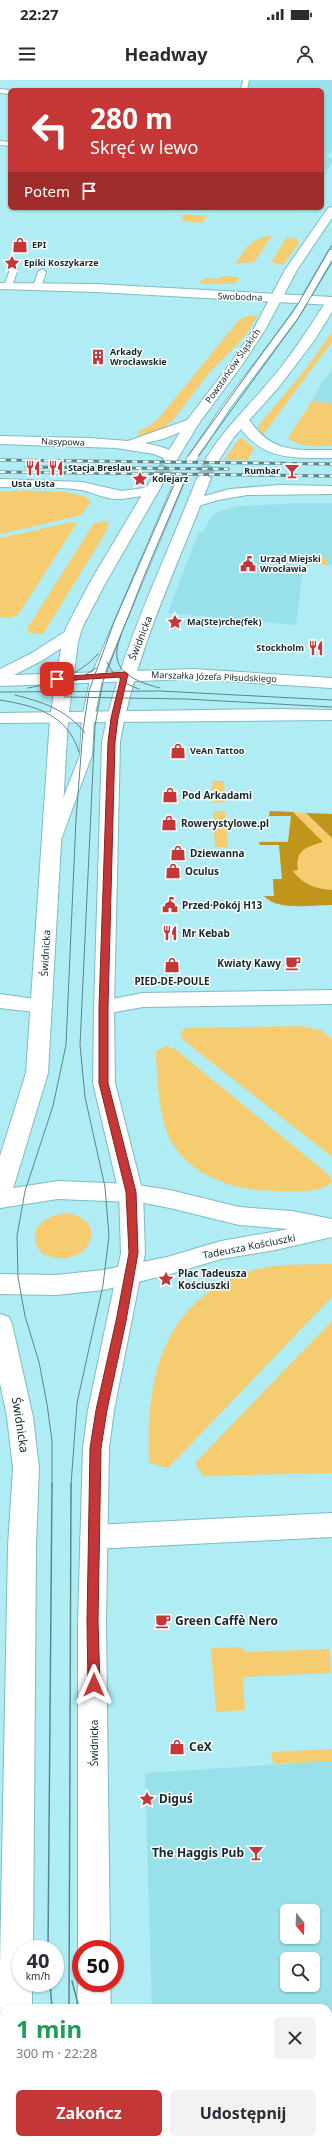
<!DOCTYPE html>
<html lang="pl">
<meta charset="utf-8">
<style>
body{margin:0;font-family:"Noto Sans",sans-serif;background:#f2f2f3;color:#2b2b33;height:100vh;display:flex;flex-direction:column;font-size:15px;white-space:nowrap}
*{box-sizing:border-box;margin:0}
p{font-size:13px;color:#7c7c81}
.icon{flex:none;width:22px;height:22px;fill:none;stroke:currentColor;stroke-width:2;stroke-linecap:round;stroke-linejoin:round}
.map{position:relative;flex:1;overflow:hidden}
.side{position:absolute;left:0px;top:1924px;width:332px;height:140px;display:flex;flex-direction:column;background:#fff;border-radius:12px 12px 0 0;box-shadow:0 1px 3px #0004}
.side>*{flex:none}
.guide{position:absolute;left:8px;top:8px;width:316px;height:122px;border-radius:6px;box-shadow:0 1px 3px #0004;background:#c53736;color:#fff;overflow:hidden}
.needle{width:26px;rotate:161deg}
.controls{position:absolute;left:280px;top:1824px;display:grid;gap:8px}
.controls a{display:grid;place-items:center;width:40px;height:40px;border-radius:6px;background:#fff;box-shadow:0 1px 3px #0004;font-size:20px}
.speed{position:absolute;left:12px;top:1860px;display:flex;gap:8px;font-size:20px;font-weight:700;text-align:center}
.speed>*{display:grid;place-content:center;width:52px;height:52px;border-radius:50%;background:#fff;box-shadow:0 1px 3px #0004;line-height:1}
.speed small{font-size:10px;font-weight:400}
.speed .limit{border:6px solid #d22;background:#fff;color:#111}
.pin{position:absolute;display:grid;place-items:center;width:34px;height:34px;color:#fff;margin:-17px;border-radius:8px;box-shadow:0 2px 6px #0006}
.me{position:absolute;width:44px;margin:-22px;rotate:0deg;stroke-linejoin:round;filter:drop-shadow(0 0 3px #0008)}
.turn{display:flex;align-items:center;gap:14px;height:84px;padding:0 16px;font-size:18px}
.turn .icon{width:52px;height:52px;stroke-width:2.5}
.turn b{display:block;font-size:28px;line-height:34px}
.then{display:flex;align-items:center;height:38px;padding:0 16px;background:#0003;gap:8px;font-size:15px}
.round{display:grid;place-items:center;flex:none;width:42px;height:42px;border-radius:6px;background:#f2f2f3}
.summary{display:flex;align-items:center;justify-content:space-between;height:68px;padding:0 16px}
h1{font-size:24px;font-weight:700;line-height:30px;color:#1e9e55}
.cta{display:flex;gap:8px;margin-top:auto;padding:8px 16px}
.cta a{flex:1;height:46px;border-radius:6px;background:#c53736;color:#fff;font-size:16px;font-weight:700;line-height:46px;text-align:center}
.cta a+a{background:#f2f2f3;color:#2b2b33}
.status{display:flex;justify-content:space-between;align-items:center;height:28px;padding:0 20px;background:#fff;direction:ltr}
.status svg{height:11px;fill:currentColor}
header{display:flex;justify-content:space-between;align-items:center;height:52px;padding:0 16px;background:#fff;font-size:18px;font-weight:700}
.map>svg:first-child{display:block}
.built{fill:#99e1ea;fill-rule:evenodd}
.green{fill:#f5cc70}
.forest{fill:#c1941b}
.lines{fill:none;stroke-linecap:round;stroke-linejoin:round}
.secondary-tunnel{stroke:#8fc5cb;stroke-width:14;stroke-dasharray:14 7;stroke-linecap:butt}
.service-casing{stroke:#7fbbc3;stroke-width:2}
.pedestrian-casing{stroke:#7fbbc3;stroke-width:2}
.minor-casing{stroke:#7fbbc3;stroke-width:2}
.tertiary-casing{stroke:#7fbbc3;stroke-width:2}
.secondary-casing{stroke:#7fbbc3;stroke-width:2}
.service{fill:#fff;fill-rule:evenodd}
.pedestrian{fill:#fff;fill-rule:evenodd}
.minor{fill:#fff;fill-rule:evenodd}
.tertiary{fill:#fff;fill-rule:evenodd}
.secondary{fill:#fff;fill-rule:evenodd}
.tram-far1{stroke:#5c868b;stroke-width:1}
.tram{stroke:#5c868b;stroke-width:1.5}
.rail-casing{stroke:#5c868b;stroke-width:3}
.rail{stroke:#fff;stroke-width:2;stroke-dasharray:5.5;stroke-linecap:butt}
.route{fill:#c53736;stroke:#802423}
.labels{text-anchor:middle;stroke-width:3;stroke-linejoin:round;paint-order:stroke}
.far-poi-label{font-size:9px;font-weight:bold;fill:#10292c;stroke:#fff;text-anchor:start}
.far-street-label{font-size:9px;fill:#10292c;stroke:#fff}
.street-label{font-size:10px;fill:#10292c;stroke:#fff}
.poi-label{font-size:10px;font-weight:bold;fill:#10292c;stroke:#fff;text-anchor:start}
.near-street-label{font-size:12px;fill:#10292c;stroke:#fff}
.near-poi-label{font-size:12px;font-weight:bold;fill:#10292c;stroke:#fff;text-anchor:start}
</style>
<div class="status"><b>22:27</b><svg viewBox="0 0 49 12"><path d="M0 12V9h3v3zM5 12V6h3v6zM10 12V3h3v9zM15 12V0h3v12zM26 1h20v11H26zM47 4h2v5h-2z"/></svg></div>
<header><svg class="icon" aria-label="menu" viewBox="0 0 24 24"><path d="M4 6h16M4 12h16M4 18h16"/></svg>Headway<svg class="icon" aria-label="person" viewBox="0 0 24 24"><circle cx="12" cy="8" r="4"/><path d="M4 21q1-7 8-7t8 7"/></svg></header>
<div class="map">
<svg width="332" height="2064" viewBox="0 0 332 2064">
<rect width="100%" height="100%" fill="#afecf3"/>
<path class="built" d="M 244,0 L 332,0 L 332,70 L 326,77 L 332,78 L 332,82 L 322,101 L 322,10 L 243,10 Z
M 332,290 L 332,324 L 312,321 L 322,303 Z
M 288,423 L 332,423 L 332,485 L 308,483 L 308,488 L 303,488 L 296,545 L 168,533 L 199,451 L 203,452 L 212,436 L 221,431 L 237,426 L 288,424 Z
M 332,1681 L 332,2029 L 328,2028 L 328,1928 L 152,1928 L 145,1693 ZM 287,1831 L 313,1831 L 313,1857 L 287,1857 ZM 287,1879 L 313,1879 L 313,1905 L 287,1905 Z"/>
<path class="green" d="M 183,134 L 206,136 L 203,143 L 182,141 Z
M 272,156 L 254,182 L 235,184 C 246,169 251,157 272,156 Z
M 287,157 L 297,159 L 299,163 L 283,185 L 273,183 L 272,181 Z
M 221,196 L 237,197 L 239,198 L 235,204 L 198,203 L 206,198 L 219,199 Z
M 258,235 L 245,256 L 209,293 L 173,340 L 162,349 L 138,356 L 139,351 L 151,345 L 159,338 L 239,240 L 246,236 Z
M 332,252 L 332,262 L 262,356 L 258,346 L 305,290 Z
M 312,321 L 332,324 L 332,366 C 318,366 299,368 288,358 Z
M 240,358 L 242,358 L 254,368 L 248,380 L 224,380 Z
M 0,411 C 17,411 83,408 91,421 L 82,434 L 78,436 L 0,454 Z
M 109,441 L 106,452 L 43,554 L 29,553 L 27,549 L 94,443 Z
M 73,442 L 77,443 L 18,535 L 9,538 L 0,537 L 0,458 Z
M 304,476 L 326,477 L 327,485 L 308,483 L 308,488 L 303,488 Z
M 212,701 L 224,701 L 225,722 L 213,723 Z
M 213,731 L 225,731 L 228,767 L 215,767 Z
M 270,731 L 332,734 L 332,825 C 313,825 277,831 264,816 L 274,816 L 273,799 L 282,799 L 279,765 L 260,765 L 259,762 L 288,761 L 291,736 L 269,736 Z
M 301,946 L 323,951 L 332,960 L 332,1077 L 183,960 L 180,954 L 185,948 Z
M 167,966 L 175,969 L 329,1095 L 332,1102 C 319,1114 296,1111 279,1111 C 235,1112 179,1094 165,1047 C 158,1022 157,996 156,971 Z
M 64,1133 C 114,1138 88,1192 46,1175 C 41,1173 38,1169 36,1164 C 30,1145 49,1136 64,1133 Z
M 332,1184 L 332,1217 L 168,1388 L 149,1383 C 146,1300 161,1221 251,1191 C 276,1183 306,1185 332,1184 Z
M 332,1241 L 332,1393 L 203,1396 L 195,1383 Z
M 243,1567 L 244,1572 L 329,1569 L 331,1593 L 243,1597 L 245,1630 L 216,1632 L 211,1568 Z
M 332,1669 L 332,1681 L 273,1684 L 271,1672 Z"/>
<path class="forest" d="M 270,731 L 293,732 L 323,762 C 307,767 295,769 298,790 L 293,791 C 302,804 316,809 332,810 L 332,825 C 313,825 277,831 264,816 L 274,816 L 273,799 L 282,799 L 279,765 L 260,765 L 259,762 L 288,762 L 291,736 L 269,736 Z
M 306,733 L 332,734 L 332,758 Z"/>
<g class="lines">
<path class="secondary-tunnel" d="M 159,398 L 170,380
M 204,398 L 212,380"/>
<defs>
<path id="service" d="M 243,0 L 249,0 L 247,10 L 241,10 Z
M 0,9 L 10,10 L 10,14 L 0,13 Z
M 0,61 L 10,62 L 10,66 L 0,65 Z
M 329,170 L 332,170 L 332,179 L 300,235 L 230,328 L 195,382 L 187,382 L 186,380 L 223,325 L 292,234 Z
M 11,187 L 18,189 L 12,206 L 8,209 L 4,206 Z
M 42,189 L 46,192 L 41,207 L 34,209 L 33,207 L 38,192 Z
M 181,395 L 186,398 L 103,596 L 94,638 L 92,675 L 62,757 L 55,761 L 50,760 L 48,757 L 80,675 L 82,638 L 91,596 L 176,398 Z"/>
<path id="pedestrian" d="M 0,399 L 82,402 L 126,412 L 128,415 L 126,418 C 110,422 96,413 81,410 C 55,406 26,408 0,407 Z"/>
<path id="minor" d="M 242,336 L 247,337 C 271,373 292,370 332,370 L 332,378 C 289,378 259,380 235,340 Z
M 193,338 L 198,339 L 200,342 L 198,345 L 163,359 L 145,363 C 155,366 171,367 178,377 L 171,381 L 154,374 L 116,368 L 0,364 L 0,356 L 90,358 L 128,361 Z
M 279,405 L 332,406 L 332,414 L 247,415 L 218,420 L 195,427 L 190,426 L 188,423 L 190,420 L 230,409 Z
M 152,407 L 157,408 L 159,411 L 157,414 L 121,419 L 116,418 L 114,415 L 116,412 L 121,411 Z
M 332,910 L 332,924 L 143,927 L 104,934 L 97,932 L 94,927 L 97,922 L 143,913 Z
M 0,914 L 49,921 L 52,926 L 49,931 L 42,933 L 0,928 Z
M 131,1104 L 170,1110 L 239,1127 L 292,1131 L 332,1139 L 332,1157 L 275,1170 L 221,1179 L 167,1195 L 103,1210 L 56,1215 L 0,1214 L 0,1194 L 56,1195 L 103,1190 L 167,1177 L 221,1161 L 289,1149 L 239,1145 L 170,1128 L 123,1119 L 119,1113 L 123,1107 Z
M 332,1433 L 332,1457 L 94,1469 L 84,1466 L 80,1457 L 84,1448 L 94,1445 Z
M 77,2060 L 111,2060 L 111,2064 L 77,2064 Z"/>
<path id="tertiary" d="M 0,203 L 96,204 L 332,217 L 332,225 L 96,212 L 0,209 Z
M 72,549 L 78,551 L 80,554 L 78,557 L 43,580 L 14,595 L 193,589 L 332,598 L 332,608 L 193,599 L 0,606 L 0,589 L 32,573 L 66,551 Z
M 279,629 L 332,630 L 332,640 L 0,643 L 0,633 Z
M 58,1101 L 131,1104 L 139,1107 L 143,1113 L 139,1119 L 131,1122 L 58,1119 L 0,1128 L 0,1110 Z
M 206,2060 L 251,2060 L 252,2064 L 207,2064 Z"/>
<path id="secondary" d="M 332,127 L 332,138 L 297,190 L 265,250 L 242,285 L 199,343 L 175,383 L 165,383 L 163,380 L 188,339 L 233,280 L 253,250 L 285,190 L 328,128 Z
M 332,218 L 332,232 L 314,261 L 278,308 L 234,357 L 217,383 L 207,383 L 205,380 C 225,347 253,322 277,292 C 296,269 311,244 328,219 Z
M 159,394 L 166,398 L 105,504 L 82,548 L 78,562 L 68,639 L 48,993 L 12,1112 L 8,1118 L 0,1121 L 0,1076 L 26,993 L 50,639 L 62,562 L 66,548 L 89,504 L 152,398 Z
M 204,394 L 211,398 C 178,486 136,569 120,662 L 114,927 L 115,1003 L 143,1113 L 145,1173 L 114,1330 L 109,1368 L 106,1542 L 110,1869 L 81,1869 L 81,1877 L 78,1869 L 78,1542 L 83,1368 L 88,1330 L 121,1173 L 119,1113 L 93,1003 L 94,927 L 102,662 C 120,569 163,486 197,398 Z
M 0,1234 L 9,1237 L 12,1244 L 33,1337 L 39,1388 L 36,1466 L 33,1869 L 21,1869 L 21,1903 L 32,1903 L 32,1928 L 4,1928 L 4,1940 L 0,1932 L 0,1884 L 8,1466 L 13,1388 L 7,1337 L 0,1303 Z
M 81,1895 L 81,1903 L 110,1903 L 111,1928 L 77,1928 L 78,1903 Z
M 4,2026 L 4,2060 L 28,2060 L 28,2064 L 0,2064 L 0,2027 Z"/>
</defs>
<use href="#service" class="service-casing"/>
<use href="#pedestrian" class="pedestrian-casing"/>
<use href="#minor" class="minor-casing"/>
<use href="#tertiary" class="tertiary-casing"/>
<use href="#secondary" class="secondary-casing"/>
<use href="#service" class="service"/>
<use href="#pedestrian" class="pedestrian"/>
<use href="#minor" class="minor"/>
<use href="#tertiary" class="tertiary"/>
<use href="#secondary" class="secondary"/>
<path class="tram-far1" d="M 188,376 L 298,224 L 332,165
M 198,376 L 297,240 L 332,182
M 107,582 C 113,597 125,604 139,609
M 28,608 C 55,603 79,595 98,574
M 160,608 C 145,604 120,597 117,578 C 115,565 124,547 129,535 C 146,489 166,445 185,400
M 55,609 L 79,599 L 96,588
M 0,612 L 160,611 L 332,620
M 15,615 C 43,622 67,630 85,653
M 64,617 L 186,619 L 332,627
M 0,620 C 36,626 67,634 79,672
M 52,1405 L 52,1361 L 47,1324 L 39,1282 L 25,1236 L 18,1197 L 17,1156 L 25,1111 L 53,1026 L 66,965 L 76,739 L 83,650 L 89,611 L 114,542 L 177,398
M 71,1405 L 77,1323 L 103,1205 L 109,1156 L 105,1107 L 85,1017 L 80,965 L 95,646 L 103,601 L 121,555"/>
<path class="tram" d="M 48,1869 L 52,1404
M 72,1901 L 79,1928
M 50,1903 L 52,1928
M 69,1928 L 71,1404
M 45,2060 L 45,2064
M 69,2060 L 69,2064
M 161,2060 L 170,2064
M 242,2060 L 254,2064"/>
<defs>
<path id="rail" d="M 0,380 L 332,384
M 26,387 L 228,389
M 0,392 L 332,396"/>
</defs>
<use href="#rail" class="rail-casing"/>
<use href="#rail" class="rail"/>
</g>
<path class="route" d="M 125,592 L 128,594 L 118,638 L 115,662 L 108,927 L 108,1003 L 136,1112 L 138,1173 L 126,1241 L 107,1330 L 101,1368 L 98,1542 L 100,1605 L 98,1609 L 94,1610 L 89,1609 L 88,1605 L 87,1542 L 90,1368 L 96,1330 L 116,1241 L 129,1173 L 126,1112 L 99,1003 L 99,927 L 108,662 L 111,638 L 121,597 L 57,601 L 53,599 L 57,597 Z"/>
<defs>
<symbol id="shop-bare" viewBox="-9 -9 18 18"><path d="M-5-2.5h2.3a2.7 3.5 0 0 1 5.4 0H5L5.5 6h-11ZM-1.5-2.5h3a1.5 2.3 0 0 0-3 0Z" fill="#c53736" stroke="#fff" stroke-width="2.5" paint-order="stroke"/></symbol>
<symbol id="sight-bare" viewBox="-9 -9 18 18"><path d="M0-6L1.8-2.2L6-1.7L2.9 1.2L3.7 5.4L0 3.3L-3.7 5.4L-2.9 1.2L-6-1.7L-1.8-2.2Z" fill="#c53736" stroke="#fff" stroke-width="2.5" paint-order="stroke"/></symbol>
<symbol id="building-bare" viewBox="-9 -9 18 18"><path d="M-4-6H4V6H1V3H-1V6H-4ZM-2.5-4.3h1.7v1.8h-1.7ZM.8-4.3h1.7v1.8H.8ZM-2.5-1h1.7V.8h-1.7ZM.8-1h1.7V.8H.8Z" fill="#c53736" stroke="#fff" stroke-width="2.5" paint-order="stroke"/></symbol>
<symbol id="restaurant-bare" viewBox="-9 -9 18 18"><path d="M-5-6h1v4h1v-4h1v4h1v-4h1v5L-1.5 .5V6h-2V.5L-5-1ZM5-6V6H3V1.5H1.5Q1.5-4 5-6Z" fill="#c53736" stroke="#fff" stroke-width="2.5" paint-order="stroke"/></symbol>
<symbol id="bar-bare" viewBox="-9 -9 18 18"><path d="M-6-5H6L.8 .8V4.5H3.5V6h-7V4.5H-.8V.8Z" fill="#c53736" stroke="#fff" stroke-width="2.5" paint-order="stroke"/></symbol>
<symbol id="civic-bare" viewBox="-9 -9 18 18"><path d="M-.6-6.5H3V-4.5H.6V-3L4-1V1h2V6H-6V1h2V-1L-.6-3ZM-1.2 2.5V6h2.4V2.5Z" fill="#c53736" stroke="#fff" stroke-width="2.5" paint-order="stroke"/></symbol>
<symbol id="cafe-bare" viewBox="-9 -9 18 18"><path d="M-5.5-4.5H6V0H3Q3 3.5 0 3.5H-2.5Q-5.5 3.5-5.5 0ZM3-3.2v2h1.7v-2ZM-6 4.5H4V6H-6Z" fill="#c53736" stroke="#fff" stroke-width="2.5" paint-order="stroke"/></symbol>
</defs>
<g fill-rule="evenodd">
<use href="#shop-bare" x="9" y="154" width="22" height="22"/>
<use href="#sight-bare" x="1" y="172" width="22" height="22"/>
<use href="#building-bare" x="87" y="266" width="22" height="22"/>
<use href="#restaurant-bare" x="22" y="377" width="22" height="22"/>
<use href="#restaurant-bare" x="45" y="377" width="22" height="22"/>
<use href="#bar-bare" x="281" y="380" width="22" height="22"/>
<use href="#sight-bare" x="129" y="388" width="22" height="22"/>
<use href="#civic-bare" x="237" y="473" width="22" height="22"/>
<use href="#sight-bare" x="164" y="531" width="22" height="22"/>
<use href="#restaurant-bare" x="305" y="557" width="22" height="22"/>
<use href="#shop-bare" x="167" y="660" width="22" height="22"/>
<use href="#shop-bare" x="159" y="704" width="22" height="22"/>
<use href="#shop-bare" x="158" y="732" width="22" height="22"/>
<use href="#shop-bare" x="167" y="762" width="22" height="22"/>
<use href="#shop-bare" x="162" y="780" width="22" height="22"/>
<use href="#civic-bare" x="159" y="814" width="22" height="22"/>
<use href="#restaurant-bare" x="159" y="842" width="22" height="22"/>
<use href="#cafe-bare" x="282" y="872" width="22" height="22"/>
<use href="#shop-bare" x="161" y="874" width="22" height="22"/>
<use href="#sight-bare" x="155" y="1188" width="22" height="22"/>
<use href="#cafe-bare" x="152" y="1530" width="22" height="22"/>
<use href="#shop-bare" x="166" y="1656" width="22" height="22"/>
<use href="#sight-bare" x="136" y="1708" width="22" height="22"/>
<use href="#bar-bare" x="245" y="1762" width="22" height="22"/>
</g>
<g class="labels">
<g class="far-poi-label">
<text x="32" y="168">EPI</text>
<text x="24" y="186">Epiki Koszykarze</text>
<text x="110" y="275">Arkady<tspan x="110" dy="10">Wrocławskie</tspan></text>
<text x="68" y="391">Stacja Breslau</text>
<text x="280" y="394" text-anchor="end">Rumbar</text>
<text x="152" y="402">Kolejarz</text>
<text x="33" y="407" text-anchor="middle">Usta Usta</text>
<text x="260" y="482">Urząd Miejski<tspan x="260" dy="10">Wrocławia</tspan></text>
<text x="187" y="545">Ma(Ste)rche(fek)</text>
<text x="304" y="571" text-anchor="end">Stockholm</text>
<text x="190" y="674">VeAn Tattoo</text>
</g>
<g class="far-street-label">
<text transform="translate(240 217) rotate(2)" y="3">Swobodna</text>
<text transform="translate(233 286) rotate(-55)" y="3">Powstańców Śląskich</text>
<text transform="translate(63 362) rotate(2)" y="3">Nasypowa</text>
<text transform="translate(214 597) rotate(2)" y="3">Marszałka Józefa Piłsudskiego</text>
</g>
<g class="street-label">
<text transform="translate(140 558) rotate(-68)" y="4">Świdnicka</text>
<text transform="translate(45 873) rotate(-87)" y="4">Świdnicka</text>
<text transform="translate(249 1166) rotate(-11)" y="4">Tadeusza Kościuszki</text>
<text transform="translate(94 1663) rotate(-90)" y="4">Świdnicka</text>
</g>
<g class="poi-label">
<text x="182" y="719">Pod Arkadami</text>
<text x="181" y="747">Rowerystylowe.pl</text>
<text x="190" y="777">Dziewanna</text>
<text x="185" y="795">Oculus</text>
<text x="182" y="829">Przed·Pokój H13</text>
<text x="182" y="857">Mr Kebab</text>
<text x="281" y="887" text-anchor="end">Kwiaty Kawy</text>
<text x="172" y="905" text-anchor="middle">PIED-DE-POULE</text>
<text x="178" y="1197">Plac Tadeusza<tspan x="178" dy="12">Kościuszki</tspan></text>
</g>
<g class="near-street-label">
<text transform="translate(20 1345) rotate(81)" y="4">Świdnicka</text>
</g>
<g class="near-poi-label">
<text x="175" y="1545">Green Caffè Nero</text>
<text x="189" y="1671">CeX</text>
<text x="159" y="1723">Diguś</text>
<text x="244" y="1777" text-anchor="end">The Haggis Pub</text>
</g>
</g>
</svg>
<div class="controls">
<a><svg class="needle" viewBox="-14 -14 28 28"><path d="M0-13l5 13h-10z" fill="#e53935"/><path d="M0 13l5-13h-10z" fill="#7c7c81"/></svg></a>
<a><svg class="icon" aria-label="search" viewBox="0 0 24 24"><circle cx="10" cy="10" r="6"/><path d="M15 15l6 6"/></svg></a>
</div>
<div class="speed"><div>40<small>km/h</small></div><div class="limit">50</div></div>
<div class="pin" style="left:57px;top:599px;background:#d93025"><svg class="icon" aria-label="arrive" viewBox="0 0 24 24"><path d="M6 21V4h12l-3 4 3 4H6"/></svg></div>
<svg class="me" style="left:94px;top:1605px" viewBox="-20 -20 40 40"><path d="M0-17L14 15 0 8-14 15z" fill="#c53736" stroke="#fff" stroke-width="4"/></svg>
<div class="guide">
<div class="turn"><svg class="icon" aria-label="left" viewBox="0 0 24 24"><path d="M17 20v-9H6M10 6l-5 5 5 5"/></svg><div><b>280 m</b>Skręć w lewo</div></div>
<div class="then">Potem<svg class="icon" aria-label="arrive" viewBox="0 0 24 24"><path d="M6 21V4h12l-3 4 3 4H6"/></svg></div>
</div>
<section class="side">
<div class="summary"><div><h1>1 min</h1><p>300 m · 22:28</p></div><a class="round"><svg class="icon" aria-label="close" viewBox="0 0 24 24"><path d="M6 6l12 12M18 6L6 18"/></svg></a></div>
<div class="cta"><a>Zakończ</a><a>Udostępnij</a></div>
</section>
</div>
